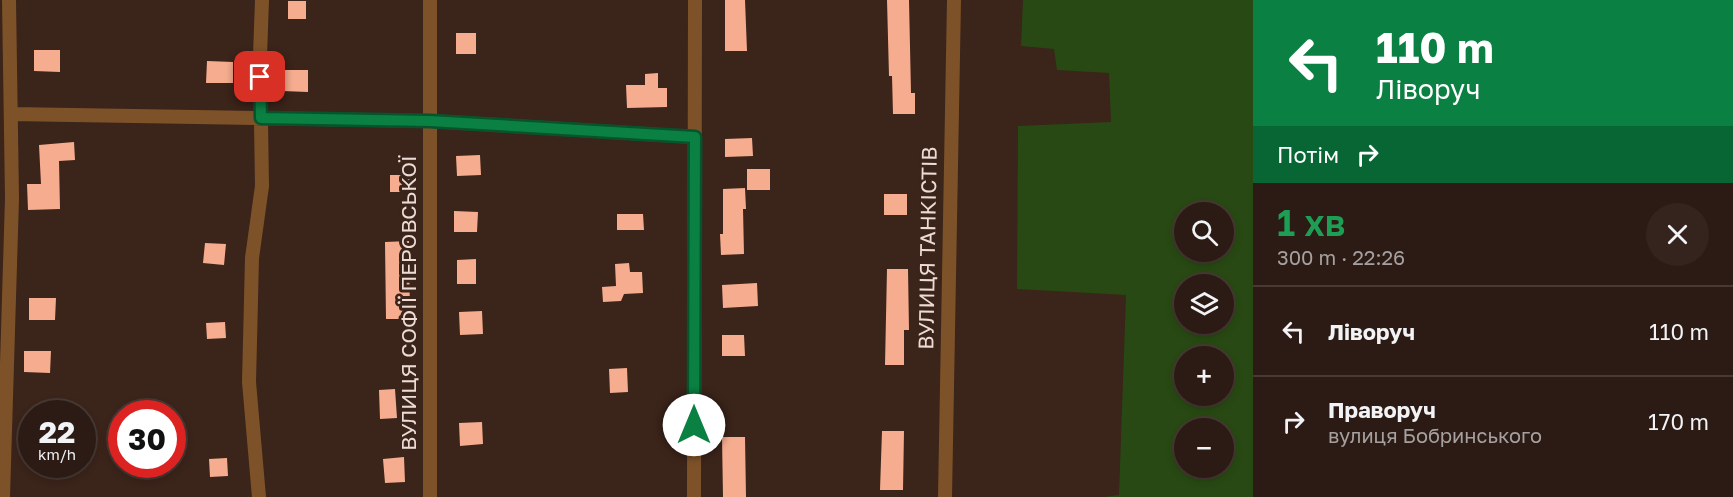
<!DOCTYPE html>
<html lang="uk">
<meta charset="utf-8">
<style>
body{margin:0;font-family:"Golos Text",sans-serif;background:#34241d;color:#f1f3f6;height:100vh;display:flex;flex-direction:column;font-size:22px;white-space:nowrap}
*{box-sizing:border-box;margin:0}
p{font-size:20px;color:#a6a1a0}
.icon{flex:none;width:33px;height:33px;fill:none;stroke:currentColor;stroke-width:2;stroke-linecap:round;stroke-linejoin:round}
.map{position:relative;flex:1;overflow:hidden}
.sheet{display:flex;flex-direction:column;background:#2c1b14;width:480px}
.sheet>*{flex:none}
.banner{background:#0b8043;color:#fff;overflow:hidden}
.buttons{position:absolute;left:1174px;top:202px;display:grid;gap:12px}
.buttons a{display:grid;place-items:center;width:60px;height:60px;border-radius:50%;background:#2c1b14;box-shadow:0 3px 9px #0003,0 0 0 2px #483934;font-size:30px}
.speed{position:absolute;left:18px;top:400px;display:flex;gap:12px;font-size:30px;font-weight:700;text-align:center}
.speed>*{display:grid;place-content:center;width:78px;height:78px;border-radius:50%;background:#2c1b14;box-shadow:0 3px 9px #0003,0 0 0 2px #483934;line-height:1}
.speed small{font-size:15px;font-weight:400}
.speed .limit{border:9px solid #d22;background:#fff;color:#111}
.pin{position:absolute;display:grid;place-items:center;width:51px;height:51px;color:#fff;margin:-26px;border-radius:12px;box-shadow:0 3px 9px #0006}
.me{position:absolute;width:66px;margin:-33px;rotate:0deg;stroke-linejoin:round;filter:drop-shadow(0 0 4px #0008)}
.turn{display:flex;align-items:center;gap:21px;height:126px;padding:0 24px;font-size:27px}
.turn .icon{width:78px;height:78px;stroke-width:2.5}
.turn b{display:block;font-size:42px;line-height:51px}
.then{display:flex;align-items:center;height:57px;padding:0 24px;background:#0003;gap:12px;font-size:22px}
.round{display:grid;place-items:center;flex:none;width:63px;height:63px;border-radius:32px;background:#34241d}
.head{display:flex;align-items:center;justify-content:space-between;height:102px;padding:0 24px}
h1{font-size:36px;font-weight:600;line-height:45px;color:#1e9e55}
ul{padding:0;list-style:none}
li{display:flex;align-items:center;gap:18px;height:90px;padding:0 24px;border-top:2px solid #483934}
li div{flex:1}
li b{display:block;font-size:22px}
li em{font-style:normal}
main{display:flex;flex:1;min-height:0}
.map>svg:first-child{display:block}
.green{fill:#284913;fill-rule:evenodd}
.building{fill:#f6ad8f}
.lines{fill:none;stroke-linecap:round;stroke-linejoin:round}
.street{stroke:#7e5229;stroke-width:14}
.route-casing{stroke:#07532c;stroke-width:15}
.route{stroke:#0b8043;stroke-width:10}
.labels{text-anchor:middle;stroke-width:6;stroke-linejoin:round;paint-order:stroke}
.street-label{font-size:21px;fill:#ecdcd5;stroke:#3b241a}
</style>
<main>
<div class="map">
<svg width="1253" height="497" viewBox="0 0 1253 497">
<rect width="100%" height="100%" fill="#3b241a"/>
<path class="green" d="M 1023,0 L 1253,0 L 1253,497 L 1104,497 L 1119,495 L 1126,295 L 1017,289 L 1018,126 L 1111,122 L 1109,73 L 1057,70 L 1054,49 L 1021,46 ZM 1185,213 L 1224,213 L 1224,252 L 1185,252 ZM 1185,285 L 1224,285 L 1224,324 L 1185,324 ZM 1185,357 L 1224,357 L 1224,396 L 1185,396 ZM 1185,429 L 1224,429 L 1224,468 L 1185,468 Z"/>
<path class="building" d="M 725,0 L 745,0 L 747,51 L 725,51 Z
M 887,0 L 909,0 L 911,93 L 915,93 L 915,114 L 893,114 L 892,76 L 889,76 Z
M 288,1 L 306,1 L 306,19 L 288,19 Z
M 456,33 L 476,33 L 476,54 L 456,54 Z
M 34,50 L 60,50 L 60,72 L 34,71 Z
M 207,61 L 233,62 L 233,83 L 206,83 Z
M 282,70 L 308,70 L 308,92 L 282,91 Z
M 658,73 L 658,88 L 667,88 L 667,107 L 627,108 L 626,85 L 645,85 L 645,74 Z
M 752,138 L 753,156 L 725,157 L 725,139 Z
M 74,142 L 75,160 L 59,161 L 60,209 L 28,210 L 27,184 L 41,184 L 39,145 Z
M 480,155 L 481,175 L 457,176 L 456,156 Z
M 747,169 L 770,169 L 770,190 L 747,190 Z
M 390,175 L 414,175 L 413,192 L 390,192 Z
M 745,188 L 746,209 L 743,209 L 744,254 L 721,255 L 720,234 L 723,234 L 723,189 Z
M 884,194 L 907,194 L 907,215 L 884,215 Z
M 454,211 L 478,212 L 477,232 L 454,232 Z
M 617,214 L 643,214 L 644,230 L 617,230 Z
M 409,241 L 410,319 L 386,319 L 385,242 Z
M 205,243 L 226,244 L 224,265 L 203,263 Z
M 476,259 L 476,284 L 457,284 L 457,260 Z
M 629,263 L 630,272 L 642,272 L 643,293 L 624,294 L 621,301 L 603,302 L 602,287 L 616,286 L 615,264 Z
M 887,269 L 908,269 L 909,330 L 904,330 L 904,365 L 885,365 Z
M 757,283 L 758,306 L 723,308 L 722,285 Z
M 29,298 L 56,298 L 55,320 L 29,320 Z
M 482,311 L 483,334 L 460,335 L 459,312 Z
M 225,322 L 226,338 L 207,339 L 206,323 Z
M 722,335 L 744,335 L 745,356 L 722,356 Z
M 24,351 L 51,351 L 50,373 L 24,372 Z
M 627,368 L 628,392 L 610,393 L 609,369 Z
M 395,389 L 397,418 L 380,419 L 379,390 Z
M 482,422 L 483,444 L 460,446 L 459,423 Z
M 882,431 L 904,431 L 903,490 L 880,490 Z
M 722,437 L 745,437 L 746,497 L 723,497 Z
M 404,457 L 405,482 L 385,483 L 383,459 Z
M 227,458 L 228,476 L 210,477 L 209,459 Z"/>
<g class="lines">
<path class="street" d="M 430,0 L 430,497
M 11,114 L 430,121 L 695,137
M 3,497 L 12,198 L 9,0
M 259,497 L 249,382 L 252,258 L 262,186 L 260,56 L 262,0
M 694,497 L 695,0
M 945,497 L 954,0"/>
</g>
<g class="lines">
<defs>
<path id="route" d="M 260,77 L 261,118 L 430,121 L 695,137 L 694,425"/>
</defs>
<use href="#route" class="route-casing"/>
<use href="#route" class="route"/>
</g>
<g class="labels">
<g class="street-label">
<text transform="translate(928 248) rotate(-89)" y="7">ВУЛИЦЯ ТАНКІСТІВ</text>
<text transform="translate(409 303) rotate(-90)" y="7">ВУЛИЦЯ СОФІЇ ПЕРОВСЬКОЇ</text>
</g>
</g>
</svg>
<div class="buttons">
<a><svg class="icon" aria-label="search" viewBox="0 0 24 24"><circle cx="10" cy="10" r="6"/><path d="M15 15l6 6"/></svg></a>
<a><svg class="icon" aria-label="layers" viewBox="0 0 24 24"><path d="M12 4l9 5-9 5-9-5zM3 14l9 5 9-5"/></svg></a>
<a>+</a>
<a>−</a>
</div>
<div class="speed"><div>22<small>km/h</small></div><div class="limit">30</div></div>
<div class="pin" style="left:260px;top:77px;background:#d93025"><svg class="icon" aria-label="arrive" viewBox="0 0 24 24"><path d="M6 21V4h12l-3 4 3 4H6"/></svg></div>
<svg class="me" style="left:694px;top:425px" viewBox="-20 -20 40 40"><circle r="19" fill="#fff"/><path d="M0-13L10 11 0 6-10 11z" fill="#0b8043"/></svg>
</div>
<section class="sheet">
<div class="banner">
<div class="turn"><svg class="icon" aria-label="left" viewBox="0 0 24 24"><path d="M17 20v-9H6M10 6l-5 5 5 5"/></svg><div><b>110 m</b>Ліворуч</div></div>
<div class="then">Потім<svg class="icon" aria-label="right" viewBox="0 0 24 24"><path d="M7 20v-9h11M14 6l5 5-5 5"/></svg></div>
</div>
<div class="head"><div><h1>1 хв</h1><p>300 m · 22:26</p></div><a class="round"><svg class="icon" aria-label="close" viewBox="0 0 24 24"><path d="M6 6l12 12M18 6L6 18"/></svg></a></div>
<ul>
<li><svg class="icon" aria-label="left" viewBox="0 0 24 24"><path d="M17 20v-9H6M10 6l-5 5 5 5"/></svg><div><b>Ліворуч</b></div><em>110 m</em></li>
<li><svg class="icon" aria-label="right" viewBox="0 0 24 24"><path d="M7 20v-9h11M14 6l5 5-5 5"/></svg><div><b>Праворуч</b><p>вулиця Бобринського</p></div><em>170 m</em></li>
</ul>
</section>
</main>
